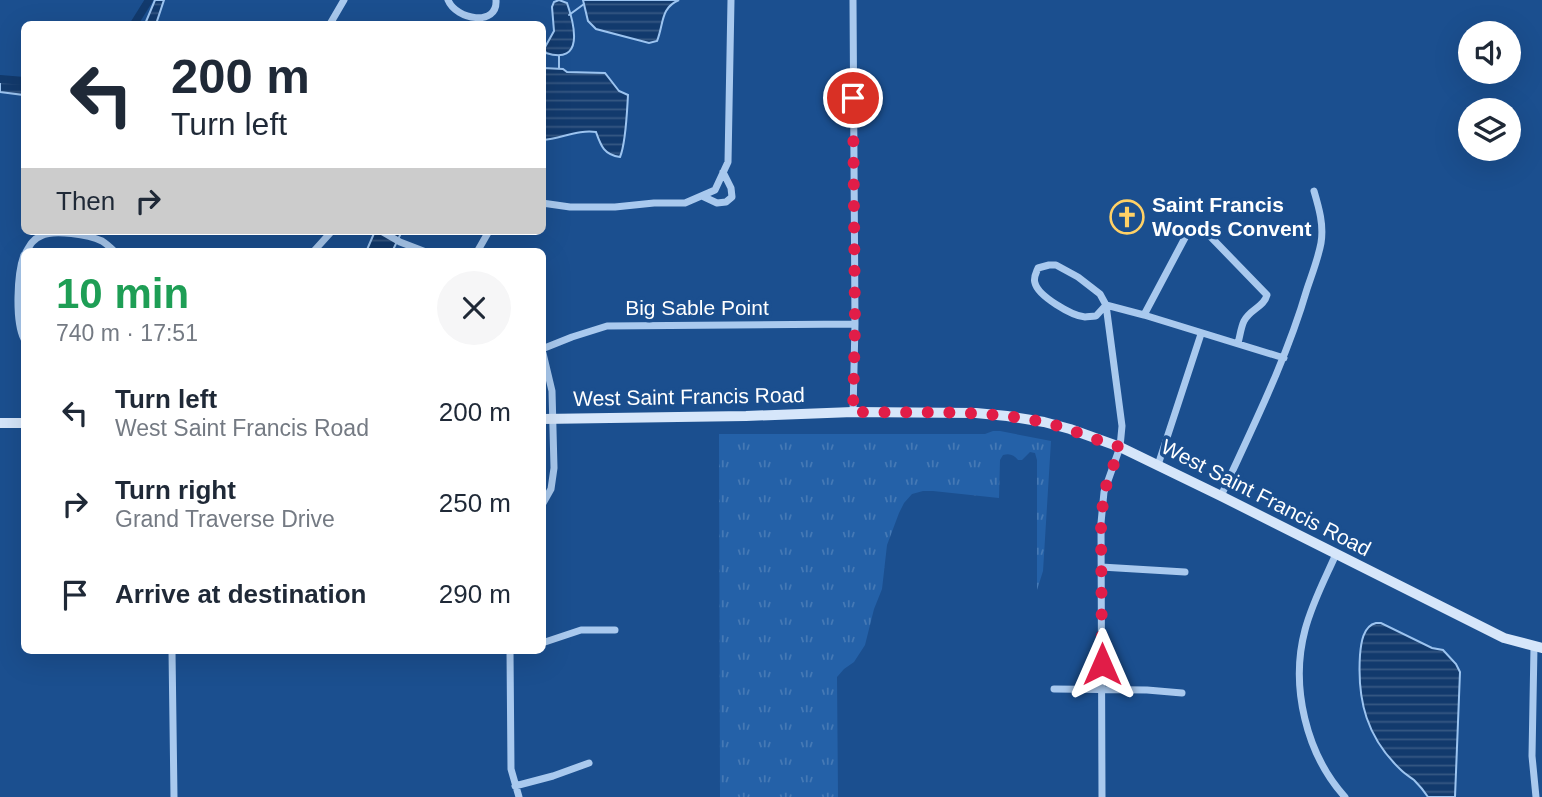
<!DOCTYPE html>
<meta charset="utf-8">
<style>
body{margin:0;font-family:Helvetica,sans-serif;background:#f6f6f7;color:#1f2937;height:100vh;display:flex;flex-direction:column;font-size:26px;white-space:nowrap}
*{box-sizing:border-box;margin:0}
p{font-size:23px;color:#747a83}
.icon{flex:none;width:38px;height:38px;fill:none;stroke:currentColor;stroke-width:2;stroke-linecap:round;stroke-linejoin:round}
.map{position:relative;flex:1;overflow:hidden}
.details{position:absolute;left:21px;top:248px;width:525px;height:406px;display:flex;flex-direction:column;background:#fff;border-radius:10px;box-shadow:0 7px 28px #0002}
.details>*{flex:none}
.guide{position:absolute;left:21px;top:21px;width:525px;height:214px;border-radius:10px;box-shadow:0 7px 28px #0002;background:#fff;color:#1f2937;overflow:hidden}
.fabs{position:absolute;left:1458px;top:21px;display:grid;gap:14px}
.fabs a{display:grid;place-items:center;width:63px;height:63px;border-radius:50%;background:#fff;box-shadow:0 7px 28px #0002;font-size:35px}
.pin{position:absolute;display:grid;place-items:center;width:60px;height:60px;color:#fff;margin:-30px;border:4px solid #fff;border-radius:50%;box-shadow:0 2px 7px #0007}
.me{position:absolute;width:77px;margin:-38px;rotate:0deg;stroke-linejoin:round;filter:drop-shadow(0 0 5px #0008)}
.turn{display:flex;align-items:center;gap:24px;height:147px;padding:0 35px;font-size:32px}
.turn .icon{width:91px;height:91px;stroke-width:2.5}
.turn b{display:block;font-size:49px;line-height:60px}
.then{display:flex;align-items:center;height:66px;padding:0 35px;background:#0003;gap:14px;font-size:26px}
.round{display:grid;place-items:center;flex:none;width:74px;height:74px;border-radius:37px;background:#f6f6f7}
.head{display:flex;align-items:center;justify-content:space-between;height:119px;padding:0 35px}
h1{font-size:42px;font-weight:800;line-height:52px;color:#1e9e55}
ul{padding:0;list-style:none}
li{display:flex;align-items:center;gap:21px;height:91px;padding:0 35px}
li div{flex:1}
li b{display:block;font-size:26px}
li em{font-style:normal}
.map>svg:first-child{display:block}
.grass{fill:url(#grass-tufts)}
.water{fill:url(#water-rules);stroke:#9cc4f0;stroke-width:2}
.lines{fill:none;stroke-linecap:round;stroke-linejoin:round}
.stream{stroke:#9cc4f0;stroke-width:2}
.canal{stroke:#123a6d;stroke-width:8}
.street{stroke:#a9c9ee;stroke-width:7}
.secondary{stroke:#d6e6fa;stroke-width:10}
.route{stroke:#e11d48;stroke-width:12;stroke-dasharray:0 21.6}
.labels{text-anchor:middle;stroke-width:7;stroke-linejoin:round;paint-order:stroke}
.poi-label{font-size:21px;font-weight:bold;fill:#fff;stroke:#1b4f8f;text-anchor:start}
.street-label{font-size:21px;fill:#fff;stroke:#1b4f8f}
</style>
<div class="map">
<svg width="1542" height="797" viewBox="0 0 1542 797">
<defs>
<pattern id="grass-tufts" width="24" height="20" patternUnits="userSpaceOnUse" patternTransform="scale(1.75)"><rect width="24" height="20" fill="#2461a8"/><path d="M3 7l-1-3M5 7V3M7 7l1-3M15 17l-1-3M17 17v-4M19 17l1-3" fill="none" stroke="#4579b5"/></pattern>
<pattern id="water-rules" width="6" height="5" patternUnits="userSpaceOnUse" patternTransform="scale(1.75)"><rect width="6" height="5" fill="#123a6d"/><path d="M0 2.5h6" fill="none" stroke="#365883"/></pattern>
</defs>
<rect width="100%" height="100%" fill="#1b4f8f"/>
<path class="grass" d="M 993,431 L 1000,431 L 1051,441 L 1043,571 L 1037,590 L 1037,460 L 1035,453 L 1030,452 L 1022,460 L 1018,460 C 1014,455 1010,453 1003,455 L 1000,460 L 999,498 L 933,491 L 923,491 L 912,494 L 904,503 L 899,513 L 887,545 L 882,589 L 874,609 L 865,645 L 854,662 L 844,669 L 837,677 L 838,797 L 720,797 L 719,434 L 985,434 Z"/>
<path class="water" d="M 155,0 L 164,0 L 156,24 L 145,24 Z
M 559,0 L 567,3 C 575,26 584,65 546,53 L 544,49 L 554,31 L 552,7 L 554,2 Z
M 583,0 L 679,0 C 660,8 664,24 657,41 L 649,43 L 596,29 L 588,21 Z
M 543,68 L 563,69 L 567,72 L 605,73 L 619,91 L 628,95 C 627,111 626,143 620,157 C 604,155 601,146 596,132 C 579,129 560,139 543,140 Z
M 0,81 L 24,83 L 24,95 L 0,92 Z
M 375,231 L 402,231 L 392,252 L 366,252 Z
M 1376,623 L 1381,623 L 1432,648 L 1443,650 L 1456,664 L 1460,672 L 1455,797 L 1428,797 C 1424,791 1419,785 1414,780 C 1410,777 1405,774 1401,770 C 1367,738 1357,701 1360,655 C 1361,643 1363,626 1376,623 Z"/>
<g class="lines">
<path class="stream" d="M 569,15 L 584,4
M 559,68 L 559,56"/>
<path class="canal" d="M 134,24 L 149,0
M 0,79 L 24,81"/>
<path class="street" d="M 448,0 C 456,20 498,27 496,0
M 330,24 L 344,0
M 702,196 L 717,203 L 726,202 L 732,197 L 731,188 L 723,172
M 542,203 L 570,207 L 615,207 L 654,203 L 685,203 L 715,190 L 728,162 L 731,0
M 381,231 L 400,242 L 426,252
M 26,252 C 30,245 33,239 41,236 C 54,229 89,235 102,241 C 107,244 111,248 115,252
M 313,252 L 332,231
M 477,252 L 489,231
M 24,255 C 17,274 15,321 24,339
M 1106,305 L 1144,315 L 1284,358
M 1144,315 L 1187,234 L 1196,229 L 1205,231 L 1267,295 C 1264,307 1250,309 1244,321 C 1241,327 1240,336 1238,343
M 542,349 L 572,337 L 607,326 L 855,324
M 542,349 L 552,391 L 554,468 L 551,489 L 542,505
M 853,412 L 855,324 L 853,0
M 1158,465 L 1201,334
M 1221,496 C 1252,428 1286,361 1307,289 C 1312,274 1318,259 1321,243 C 1324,225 1319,208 1314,191
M 1336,554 C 1325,579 1312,603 1305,630 C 1290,686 1306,754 1345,797
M 1101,567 L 1185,572
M 542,643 L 581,630 L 615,630
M 1534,647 L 1532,756 L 1536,797
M 172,651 L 174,797
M 510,651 L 511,769 L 519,797
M 1054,689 L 1147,690 L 1182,693
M 515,786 L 553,776 L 589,763
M 1102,797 L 1101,523 L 1104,492 L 1120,447 L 1122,426 L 1106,305 L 1100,294 L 1078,277 L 1056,265 L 1049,265 L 1038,268 C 1036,273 1033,278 1035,283 C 1038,296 1072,316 1085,317 C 1088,317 1092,316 1096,316 L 1106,305"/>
<path class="secondary" d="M 542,419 L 746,416 L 853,412 L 976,413 L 1007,416 L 1044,422 L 1070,429 L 1120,447 L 1221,496 L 1504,638 L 1542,648
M 0,423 L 24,423"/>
</g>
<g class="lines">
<path class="route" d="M 853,98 L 855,324 L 853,412 C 916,413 981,409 1043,422 C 1070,428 1094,440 1120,447 L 1104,492 L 1101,523 L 1102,664"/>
</g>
<defs>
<symbol id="church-ring" viewBox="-11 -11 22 22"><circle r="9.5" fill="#1b4f8f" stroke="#ffd166" stroke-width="1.5"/><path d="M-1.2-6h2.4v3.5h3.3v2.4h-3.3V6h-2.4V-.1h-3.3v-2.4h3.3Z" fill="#ffd166"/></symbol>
</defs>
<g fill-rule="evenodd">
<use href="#church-ring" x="1108" y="198" width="38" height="38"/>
</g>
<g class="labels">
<g class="poi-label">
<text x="1152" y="212">Saint Francis<tspan x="1152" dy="24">Woods Convent</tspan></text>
</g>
<g class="street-label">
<text x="697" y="315">Big Sable Point</text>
<text transform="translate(689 397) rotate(-1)" y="7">West Saint Francis Road</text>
<text transform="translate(1266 498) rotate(27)" y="7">West Saint Francis Road</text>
</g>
</g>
</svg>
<div class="fabs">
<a><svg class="icon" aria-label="sound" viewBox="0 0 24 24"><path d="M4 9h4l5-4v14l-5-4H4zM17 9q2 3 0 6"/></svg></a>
<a><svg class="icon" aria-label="layers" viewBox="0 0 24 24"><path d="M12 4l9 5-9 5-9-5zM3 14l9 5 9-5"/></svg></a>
</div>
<div class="pin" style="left:853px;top:98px;background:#d93025"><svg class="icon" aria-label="arrive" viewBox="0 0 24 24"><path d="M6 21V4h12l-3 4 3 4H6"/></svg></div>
<svg class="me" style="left:1102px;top:664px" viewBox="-20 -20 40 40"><path d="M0-17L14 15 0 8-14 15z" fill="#e11d48" stroke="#fff" stroke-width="4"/></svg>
<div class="guide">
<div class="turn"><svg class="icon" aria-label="left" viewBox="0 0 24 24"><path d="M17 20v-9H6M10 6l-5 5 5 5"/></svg><div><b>200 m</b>Turn left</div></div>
<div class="then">Then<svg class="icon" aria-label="right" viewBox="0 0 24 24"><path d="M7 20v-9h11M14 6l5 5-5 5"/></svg></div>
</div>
<section class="details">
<div class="head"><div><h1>10 min</h1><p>740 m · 17:51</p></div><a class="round"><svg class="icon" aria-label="close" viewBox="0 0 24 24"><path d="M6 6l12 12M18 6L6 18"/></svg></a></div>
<ul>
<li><svg class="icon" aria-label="left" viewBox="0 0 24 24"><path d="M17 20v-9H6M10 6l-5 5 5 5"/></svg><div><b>Turn left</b><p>West Saint Francis Road</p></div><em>200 m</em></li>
<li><svg class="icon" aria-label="right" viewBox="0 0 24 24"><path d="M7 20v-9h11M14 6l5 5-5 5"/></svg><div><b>Turn right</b><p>Grand Traverse Drive</p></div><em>250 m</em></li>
<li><svg class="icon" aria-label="arrive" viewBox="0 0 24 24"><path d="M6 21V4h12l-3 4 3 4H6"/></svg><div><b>Arrive at destination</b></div><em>290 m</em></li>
</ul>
</section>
</div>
